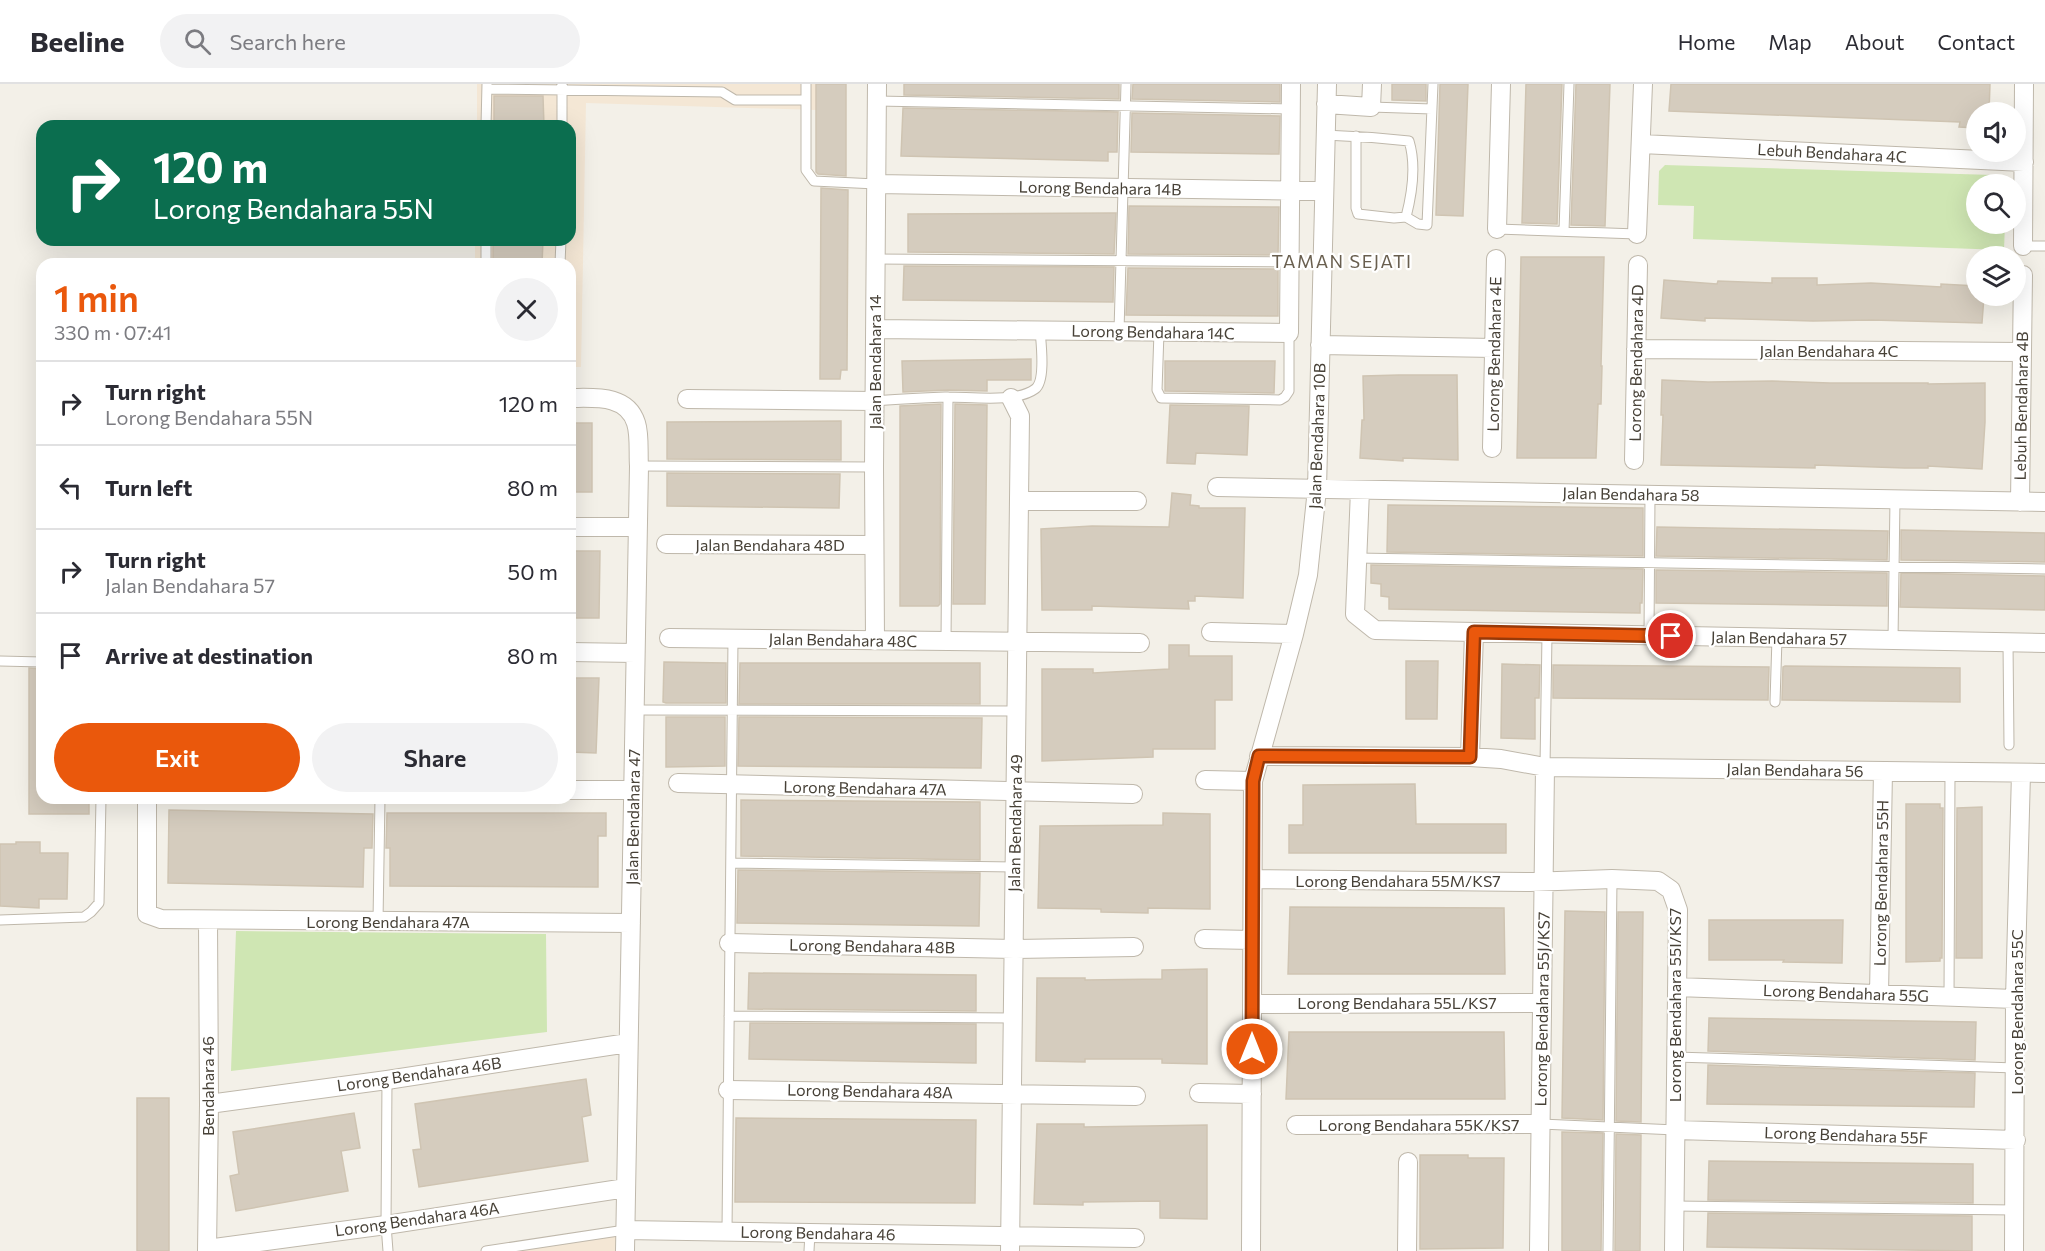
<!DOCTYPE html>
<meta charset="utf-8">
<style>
body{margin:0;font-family:Commissioner,sans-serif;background:#f2f2f3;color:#2b2b33;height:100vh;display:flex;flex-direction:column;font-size:22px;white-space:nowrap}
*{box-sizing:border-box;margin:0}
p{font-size:20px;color:#7c7c81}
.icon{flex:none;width:33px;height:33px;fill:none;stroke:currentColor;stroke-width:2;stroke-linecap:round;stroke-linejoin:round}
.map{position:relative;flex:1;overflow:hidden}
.drawer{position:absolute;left:36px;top:174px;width:540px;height:546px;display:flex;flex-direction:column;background:#fff;border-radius:18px;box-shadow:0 6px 24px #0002}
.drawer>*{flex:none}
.hud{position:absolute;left:36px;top:36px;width:540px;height:126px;border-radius:18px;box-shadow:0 6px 24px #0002;background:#0b6e4f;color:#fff;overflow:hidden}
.fabs{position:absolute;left:1966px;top:18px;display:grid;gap:12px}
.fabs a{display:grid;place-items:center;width:60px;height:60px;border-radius:50%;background:#fff;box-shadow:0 6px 24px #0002;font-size:30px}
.pin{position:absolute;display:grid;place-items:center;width:51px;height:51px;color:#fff;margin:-26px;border:3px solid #fff;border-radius:50%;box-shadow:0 2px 6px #0007}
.me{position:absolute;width:66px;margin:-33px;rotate:0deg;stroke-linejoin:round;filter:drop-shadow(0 0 4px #0008)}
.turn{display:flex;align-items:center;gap:21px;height:126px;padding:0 18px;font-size:27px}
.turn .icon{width:78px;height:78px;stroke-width:2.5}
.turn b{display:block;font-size:42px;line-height:51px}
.round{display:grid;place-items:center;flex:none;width:63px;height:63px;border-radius:32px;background:#f2f2f3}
.head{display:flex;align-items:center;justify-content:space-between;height:102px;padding:0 18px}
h1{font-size:36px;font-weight:600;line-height:45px;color:#ea580c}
.primary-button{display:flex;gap:12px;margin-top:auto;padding:12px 18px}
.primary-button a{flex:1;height:69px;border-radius:36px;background:#ea580c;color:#fff;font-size:24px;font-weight:600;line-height:69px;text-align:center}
.primary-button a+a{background:#f2f2f3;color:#2b2b33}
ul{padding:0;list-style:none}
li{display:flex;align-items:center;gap:18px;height:84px;padding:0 18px;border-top:2px solid #e1e1e2}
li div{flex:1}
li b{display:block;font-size:22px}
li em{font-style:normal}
header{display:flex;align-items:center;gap:36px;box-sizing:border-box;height:84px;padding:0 30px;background:#fff;border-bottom:2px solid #e1e1e2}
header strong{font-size:28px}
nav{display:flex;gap:33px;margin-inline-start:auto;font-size:21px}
.search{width:420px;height:54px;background:#f2f2f3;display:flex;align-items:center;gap:15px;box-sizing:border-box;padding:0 21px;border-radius:33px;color:#7c7c81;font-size:22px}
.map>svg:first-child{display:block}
.commercial{fill:#f4e7d5}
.green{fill:#cfe6b3}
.building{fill:#d5ccbe;stroke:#cfc4b2;stroke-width:1.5}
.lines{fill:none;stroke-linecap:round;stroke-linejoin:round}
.service-casing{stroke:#bfb8ab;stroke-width:11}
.minor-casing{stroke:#bfb8ab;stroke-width:20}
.service{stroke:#fff;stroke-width:9}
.minor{stroke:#fff;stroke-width:18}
.route-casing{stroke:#983908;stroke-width:15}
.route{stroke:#ea580c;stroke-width:10}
.labels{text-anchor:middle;stroke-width:4.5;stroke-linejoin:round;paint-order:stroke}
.street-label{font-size:16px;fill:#474137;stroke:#fff}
.neighbourhood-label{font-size:18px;letter-spacing:1.5px;fill:#695f4f;stroke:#fff}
</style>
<header>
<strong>Beeline</strong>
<div class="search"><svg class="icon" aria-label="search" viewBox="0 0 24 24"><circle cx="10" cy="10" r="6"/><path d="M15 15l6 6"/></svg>Search here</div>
<nav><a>Home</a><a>Map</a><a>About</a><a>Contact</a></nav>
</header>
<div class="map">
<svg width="2045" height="1167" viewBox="0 0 2045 1167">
<rect width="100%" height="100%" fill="#f3f0e8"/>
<path class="commercial" d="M 477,0 L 817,0 L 816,26 L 586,19 L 581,283 L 570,283 L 570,180 L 475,180 L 475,156 L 570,156 L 570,42 L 477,42 Z
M 619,1151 L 619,1167 L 503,1167 Z"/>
<path class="green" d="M 1665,81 L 1993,91 L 2002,100 L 1977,100 L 1977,140 L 2005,140 L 2004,166 L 1693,155 L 1694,122 L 1658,121 L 1659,87 Z
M 236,847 L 546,850 L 547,948 L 231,987 Z"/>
<path class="building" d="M 816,0 L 846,0 L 846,92 L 818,90 L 816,88 Z
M 904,0 L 1119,0 L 1119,15 L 904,11 Z
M 1133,0 L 1280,0 L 1280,18 L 1132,15 Z
M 1392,0 L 1426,0 L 1426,17 L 1392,16 Z
M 1440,0 L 1468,0 L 1463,132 L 1436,131 Z
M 1526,0 L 1562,0 L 1557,140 L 1522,139 Z
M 1576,0 L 1610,0 L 1605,142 L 1571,141 Z
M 1671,0 L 1990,0 L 1989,28 L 1977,28 L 1977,44 L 1959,43 L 1960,38 L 1669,27 Z
M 494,12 L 543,12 L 544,42 L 494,42 Z
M 903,24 L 1118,28 L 1117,68 L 1108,68 L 1108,77 L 901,72 Z
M 1132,29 L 1280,32 L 1279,70 L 1131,68 Z
M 821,104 L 848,106 L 847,286 L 841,286 L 840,295 L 820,295 Z
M 1129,122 L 1279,123 L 1278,171 L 1128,170 Z
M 1112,129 L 1116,129 L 1114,170 L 908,168 L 908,130 Z
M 493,156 L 543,156 L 542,180 L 493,180 Z
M 1521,173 L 1604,173 L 1601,282 L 1602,282 L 1601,320 L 1598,320 L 1596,374 L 1517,374 Z
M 904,182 L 1114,183 L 1113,218 L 903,216 Z
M 1128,184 L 1278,185 L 1278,232 L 1126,231 Z
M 1772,194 L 1817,194 L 1817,201 L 1871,199 L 1941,203 L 1941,200 L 1977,202 L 1977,212 L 1984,212 L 1982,239 L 1872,236 L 1813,237 L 1705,234 L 1705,237 L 1661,234 L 1664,196 L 1717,200 L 1718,197 L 1772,199 Z
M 1031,275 L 1031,296 L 987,296 L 987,307 L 948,306 L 903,308 L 902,277 Z
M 1165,277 L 1275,277 L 1274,309 L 1165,307 Z
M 1399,291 L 1457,291 L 1458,376 L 1403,374 L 1403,377 L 1360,374 L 1362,336 L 1364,336 L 1363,292 Z
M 1662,296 L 1708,298 L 1772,297 L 1830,299 L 1928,299 L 1928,300 L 1985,299 L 1985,338 L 1982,385 L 1928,382 L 1928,384 L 1905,384 L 1815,381 L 1815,384 L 1661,381 L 1663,331 L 1661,331 Z
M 941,320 L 940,520 L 938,522 L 900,522 L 900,322 Z
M 955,320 L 987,321 L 985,520 L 953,520 Z
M 1170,321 L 1249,322 L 1247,371 L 1196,369 L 1195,380 L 1167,379 Z
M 841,337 L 841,376 L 667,375 L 667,338 Z
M 570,339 L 592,339 L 592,408 L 570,408 Z
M 667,389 L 840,390 L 839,424 L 667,422 Z
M 1172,409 L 1191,411 L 1190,421 L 1199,422 L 1199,424 L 1245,424 L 1243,514 L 1195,512 L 1195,517 L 1188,517 L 1189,525 L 1092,522 L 1092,526 L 1042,526 L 1041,445 L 1092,442 L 1169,443 Z
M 1388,421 L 1643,424 L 1643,472 L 1387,468 Z
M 1657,443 L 1888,447 L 1887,476 L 1656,472 Z
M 1901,446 L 2045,449 L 2045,478 L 1901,476 Z
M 570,467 L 600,467 L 599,534 L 570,534 Z
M 1371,481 L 1643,485 L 1642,519 L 1640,519 L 1640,529 L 1389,525 L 1389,513 L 1381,512 L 1381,500 L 1371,499 Z
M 1656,486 L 1887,489 L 1887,522 L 1656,519 Z
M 1901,489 L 2045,492 L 2045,526 L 1900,523 Z
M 1169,561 L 1189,561 L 1189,572 L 1232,572 L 1232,616 L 1215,616 L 1215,665 L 1153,665 L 1153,673 L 1042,677 L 1042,585 L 1093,585 L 1093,589 L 1169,585 Z
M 1406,577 L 1438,577 L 1437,635 L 1406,635 Z
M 664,578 L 726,579 L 726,619 L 666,619 L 663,618 Z
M 740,579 L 980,579 L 980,620 L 739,620 Z
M 1502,580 L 1540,581 L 1539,614 L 1535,614 L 1535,655 L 1501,654 Z
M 1553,581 L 1769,583 L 1768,616 L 1553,614 Z
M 1785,582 L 1960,584 L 1960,618 L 1784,616 L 1782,616 L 1783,583 Z
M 29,584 L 42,585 L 42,714 L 89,714 L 89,730 L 29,730 Z
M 570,594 L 599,594 L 596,669 L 570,668 Z
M 666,633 L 725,633 L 725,682 L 666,683 Z
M 739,633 L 982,634 L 981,684 L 738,682 Z
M 1415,700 L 1416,740 L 1506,740 L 1506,769 L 1289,769 L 1289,741 L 1303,741 L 1303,701 Z
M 741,716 L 980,718 L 980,776 L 741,772 Z
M 1906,720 L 1940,720 L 1940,724 L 1943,724 L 1942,874 L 1940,874 L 1940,877 L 1906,878 Z
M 1982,723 L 1982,874 L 1956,874 L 1957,724 Z
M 169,726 L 373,730 L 372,764 L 364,764 L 363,803 L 168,799 Z
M 387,729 L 606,729 L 606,752 L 598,752 L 598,803 L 390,802 L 390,764 L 386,764 Z
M 1163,729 L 1210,730 L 1210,825 L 1148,824 L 1148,829 L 1101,828 L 1101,825 L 1038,824 L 1040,742 L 1163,741 Z
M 16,758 L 40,758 L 40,769 L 68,769 L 67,815 L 39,815 L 39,824 L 0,822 L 0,760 L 16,760 Z
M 738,786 L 980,789 L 979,842 L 737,839 Z
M 1290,823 L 1504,824 L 1505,890 L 1288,890 Z
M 1565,827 L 1605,828 L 1603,1036 L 1562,1034 Z
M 1618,828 L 1643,828 L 1641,1038 L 1616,1037 Z
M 1709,836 L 1843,836 L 1842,879 L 1783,878 L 1784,876 L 1709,876 Z
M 1207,885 L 1207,980 L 1162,979 L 1162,975 L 1085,975 L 1085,978 L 1036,977 L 1037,894 L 1085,894 L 1085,896 L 1162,895 L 1162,886 Z
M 749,889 L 976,891 L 976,927 L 748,925 Z
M 1709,934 L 1976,938 L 1975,976 L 1708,967 Z
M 750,939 L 976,940 L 976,979 L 749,975 Z
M 1289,948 L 1504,948 L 1505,1015 L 1286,1015 Z
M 1708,981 L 1975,989 L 1974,1023 L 1707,1020 Z
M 586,995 L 591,1031 L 582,1033 L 588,1077 L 419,1103 L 413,1066 L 421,1065 L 415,1020 Z
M 137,1014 L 169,1014 L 169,1167 L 137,1167 Z
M 354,1029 L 360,1064 L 341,1067 L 348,1107 L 236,1127 L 230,1092 L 239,1090 L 233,1048 Z
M 736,1034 L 976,1036 L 975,1119 L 735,1118 Z
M 1037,1040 L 1084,1040 L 1084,1043 L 1207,1041 L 1207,1135 L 1160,1134 L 1160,1117 L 1083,1118 L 1083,1121 L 1034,1120 Z
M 1562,1048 L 1603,1049 L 1601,1167 L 1562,1167 Z
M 1616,1050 L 1641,1051 L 1640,1167 L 1615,1167 Z
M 1420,1071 L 1468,1071 L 1468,1074 L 1504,1074 L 1503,1164 L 1420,1165 Z
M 1709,1077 L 1973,1080 L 1973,1119 L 1708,1116 Z
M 1708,1129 L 1972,1132 L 1972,1167 L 1707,1163 Z"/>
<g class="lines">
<defs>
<path id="service" d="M 806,0 L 806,86 L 814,97 L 876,100
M 487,5 L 722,8
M 722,8 L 735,16 L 806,16
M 877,17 L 1291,25
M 1371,23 L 1432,25
M 486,42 L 487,0
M 562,42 L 562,0
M 1325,51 C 1353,52 1381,54 1409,57 C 1416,80 1412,110 1406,133 L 1394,134 L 1358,130 L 1356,124 L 1356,52
M 1406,133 L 1418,140 L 1427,141 L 1433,0
M 1497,145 L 1637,150
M 1564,147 L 1569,0
M 2023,162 L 2045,162
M 875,175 L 1290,178
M 486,180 L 486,156
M 560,180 L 561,156
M 1119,247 L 1126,0
M 1159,248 L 1157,306 L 1161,314 L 1280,316 L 1285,313 L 1289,307 L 1289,249
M 874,317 C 899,315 924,314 948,313 C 972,313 1016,319 1035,305 C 1046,297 1041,259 1040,246
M 639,382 L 874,383
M 1356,474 L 2045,485
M 1649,552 L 1650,411
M 1893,556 L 1895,415
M 946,558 L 948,313
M 2008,559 L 2009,661
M 0,577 L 42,578
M 1775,618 L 1777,554
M 634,626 L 1017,627
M 1545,683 L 1547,550
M 731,779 L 1015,783
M 0,836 L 84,833 L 91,828 L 99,819 L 101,714
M 378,837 L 380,714
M 1949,913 L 1950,688
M 729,932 L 1013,934
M 1676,973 L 2016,984
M 387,996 L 386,1141 L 388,1167
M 1541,1040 L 1676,1046
M 1674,1122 L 2015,1126
M 727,1147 L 733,555
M 486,1167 L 625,1146
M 809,1167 L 810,1149
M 1608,1167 L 1612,795"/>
<path id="minor" d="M 1326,20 L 1371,23 L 1372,0
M 1641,60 L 2024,78
M 876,100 L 1323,107
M 1497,145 L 1501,0
M 1637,150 L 1643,0
M 2023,162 L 2024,0
M 875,245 L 1289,249 L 1291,0
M 1320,261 L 1494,264
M 1636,265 L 2022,268
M 570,314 C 594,314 627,310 636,339 C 640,351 638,369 639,382 L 625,1167
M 687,315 L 874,317
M 1492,364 L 1496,175
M 1634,376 L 1638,181
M 1217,403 L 2045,418
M 1360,406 L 1355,530 L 1375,546 L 2045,559
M 1019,417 L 1137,417
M 2020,418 L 2023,191
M 570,443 L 638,443
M 666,460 L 874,461
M 1211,548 L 1294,550
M 669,554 L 1140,559
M 875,557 L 874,383 L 877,0
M 570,568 L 635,569
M 1259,672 L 1470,673 L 1501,675 L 1545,683 L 2045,689
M 1470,673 L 1474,548
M 1205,696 L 1253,697
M 678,699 L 1133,710
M 570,706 L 633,706
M 147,714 L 147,830 L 161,835 L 631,839
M 1253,795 L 1530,798 L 1612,795 L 1658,797 L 1671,806 L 1678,826 L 1674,1167
M 1204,855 L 1252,856
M 729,859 L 1014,865 L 1134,863
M 1677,903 L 2015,915
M 1879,910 L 1883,687
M 1252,920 L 1542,919
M 728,1006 L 1136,1012
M 1199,1009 L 1252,1010
M 209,1020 L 387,996 L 628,959
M 1296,1041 L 1541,1040
M 1676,1046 L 2016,1056
M 625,1146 L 1135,1154
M 207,1165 L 386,1141 L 626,1104
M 207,1167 L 209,1020 L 208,837
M 1010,1167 L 1020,332 L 1011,314
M 1251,1167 L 1253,697 L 1294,550 L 1308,491 L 1317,405 L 1327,0
M 1407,1167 L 1408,1078
M 1539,1167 L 1545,683
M 2014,1167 L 2015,915 L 2021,689"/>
</defs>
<use href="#service" class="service-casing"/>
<use href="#minor" class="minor-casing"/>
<use href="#service" class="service"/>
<use href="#minor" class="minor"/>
</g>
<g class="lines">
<defs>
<path id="route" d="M 1252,965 L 1253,697 L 1259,672 L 1470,673 L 1474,548 L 1671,552"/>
</defs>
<use href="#route" class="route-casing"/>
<use href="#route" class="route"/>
</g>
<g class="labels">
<g class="street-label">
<text transform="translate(1832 69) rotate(3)" y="6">Lebuh Bendahara 4C</text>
<text transform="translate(1100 104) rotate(1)" y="6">Lorong Bendahara 14B</text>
<text transform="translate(1153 248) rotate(1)" y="6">Lorong Bendahara 14C</text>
<text x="1829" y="273">Jalan Bendahara 4C</text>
<text transform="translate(1494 270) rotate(-89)" y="6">Lorong Bendahara 4E</text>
<text transform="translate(875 278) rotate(-90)" y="6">Jalan Bendahara 14</text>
<text transform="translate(1636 279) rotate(-89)" y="6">Lorong Bendahara 4D</text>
<text transform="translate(2021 322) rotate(-89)" y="6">Lebuh Bendahara 4B</text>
<text transform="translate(1317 352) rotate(-88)" y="6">Jalan Bendahara 10B</text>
<text transform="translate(1631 410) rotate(1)" y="6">Jalan Bendahara 58</text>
<text x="770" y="467">Jalan Bendahara 48D</text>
<text transform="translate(1779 554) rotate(1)" y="6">Jalan Bendahara 57</text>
<text transform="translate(843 556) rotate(1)" y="6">Jalan Bendahara 48C</text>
<text transform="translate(1795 686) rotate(1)" y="6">Jalan Bendahara 56</text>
<text transform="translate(865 704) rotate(1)" y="6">Lorong Bendahara 47A</text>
<text transform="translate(633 733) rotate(-89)" y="6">Jalan Bendahara 47</text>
<text transform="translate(1015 739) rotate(-89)" y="6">Jalan Bendahara 49</text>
<text x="1398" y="803">Lorong Bendahara 55M/KS7</text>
<text transform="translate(1881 799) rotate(-89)" y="6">Lorong Bendahara 55H</text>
<text x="388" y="844">Lorong Bendahara 47A</text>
<text transform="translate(872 862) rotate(1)" y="6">Lorong Bendahara 48B</text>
<text transform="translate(1846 909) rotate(2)" y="6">Lorong Bendahara 55G</text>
<text x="1397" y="925">Lorong Bendahara 55L/KS7</text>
<text transform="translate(1675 921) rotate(-90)" y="6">Lorong Bendahara 55I/KS7</text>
<text transform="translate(1542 925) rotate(-89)" y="6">Lorong Bendahara 55J/KS7</text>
<text transform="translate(2017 928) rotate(-90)" y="6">Lorong Bendahara 55C</text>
<text transform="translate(419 990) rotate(-8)" y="6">Lorong Bendahara 46B</text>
<text transform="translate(208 1002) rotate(-90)" y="6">Bendahara 46</text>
<text transform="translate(870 1007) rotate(1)" y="6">Lorong Bendahara 48A</text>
<text x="1419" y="1047">Lorong Bendahara 55K/KS7</text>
<text transform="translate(1846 1051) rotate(2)" y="6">Lorong Bendahara 55F</text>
<text transform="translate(417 1135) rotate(-8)" y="6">Lorong Bendahara 46A</text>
<text transform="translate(818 1149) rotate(1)" y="6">Lorong Bendahara 46</text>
</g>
<g class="neighbourhood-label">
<text x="1342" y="184">TAMAN SEJATI</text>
</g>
</g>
</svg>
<div class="fabs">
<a><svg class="icon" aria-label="sound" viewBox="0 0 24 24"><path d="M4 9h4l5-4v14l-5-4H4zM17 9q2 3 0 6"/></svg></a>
<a><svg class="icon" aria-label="search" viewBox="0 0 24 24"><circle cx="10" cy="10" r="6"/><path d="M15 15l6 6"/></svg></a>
<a><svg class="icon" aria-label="layers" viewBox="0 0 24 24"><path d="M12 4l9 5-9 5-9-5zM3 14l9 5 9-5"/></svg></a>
</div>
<div class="pin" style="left:1671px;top:552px;background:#d93025"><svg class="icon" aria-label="arrive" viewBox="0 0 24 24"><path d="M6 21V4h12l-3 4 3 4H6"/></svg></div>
<svg class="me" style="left:1252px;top:965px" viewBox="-20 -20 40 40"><circle r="17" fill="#ea580c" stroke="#fff" stroke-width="3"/><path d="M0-11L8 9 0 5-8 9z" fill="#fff"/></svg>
<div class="hud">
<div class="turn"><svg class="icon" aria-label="right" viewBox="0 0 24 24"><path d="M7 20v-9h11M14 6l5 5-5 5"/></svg><div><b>120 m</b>Lorong Bendahara 55N</div></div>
</div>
<section class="drawer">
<div class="head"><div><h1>1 min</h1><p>330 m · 07:41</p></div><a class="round"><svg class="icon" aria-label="close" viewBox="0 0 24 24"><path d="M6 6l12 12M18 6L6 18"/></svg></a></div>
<ul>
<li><svg class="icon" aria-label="right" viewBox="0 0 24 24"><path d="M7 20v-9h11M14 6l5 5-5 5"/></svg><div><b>Turn right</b><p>Lorong Bendahara 55N</p></div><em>120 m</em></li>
<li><svg class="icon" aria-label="left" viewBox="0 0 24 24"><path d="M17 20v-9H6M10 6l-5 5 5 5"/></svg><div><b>Turn left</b></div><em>80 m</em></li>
<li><svg class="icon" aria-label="right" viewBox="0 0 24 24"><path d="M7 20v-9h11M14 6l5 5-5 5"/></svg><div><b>Turn right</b><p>Jalan Bendahara 57</p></div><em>50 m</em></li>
<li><svg class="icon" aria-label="arrive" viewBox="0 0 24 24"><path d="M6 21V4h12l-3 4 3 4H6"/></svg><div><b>Arrive at destination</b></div><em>80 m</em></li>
</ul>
<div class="primary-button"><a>Exit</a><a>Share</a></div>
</section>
</div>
